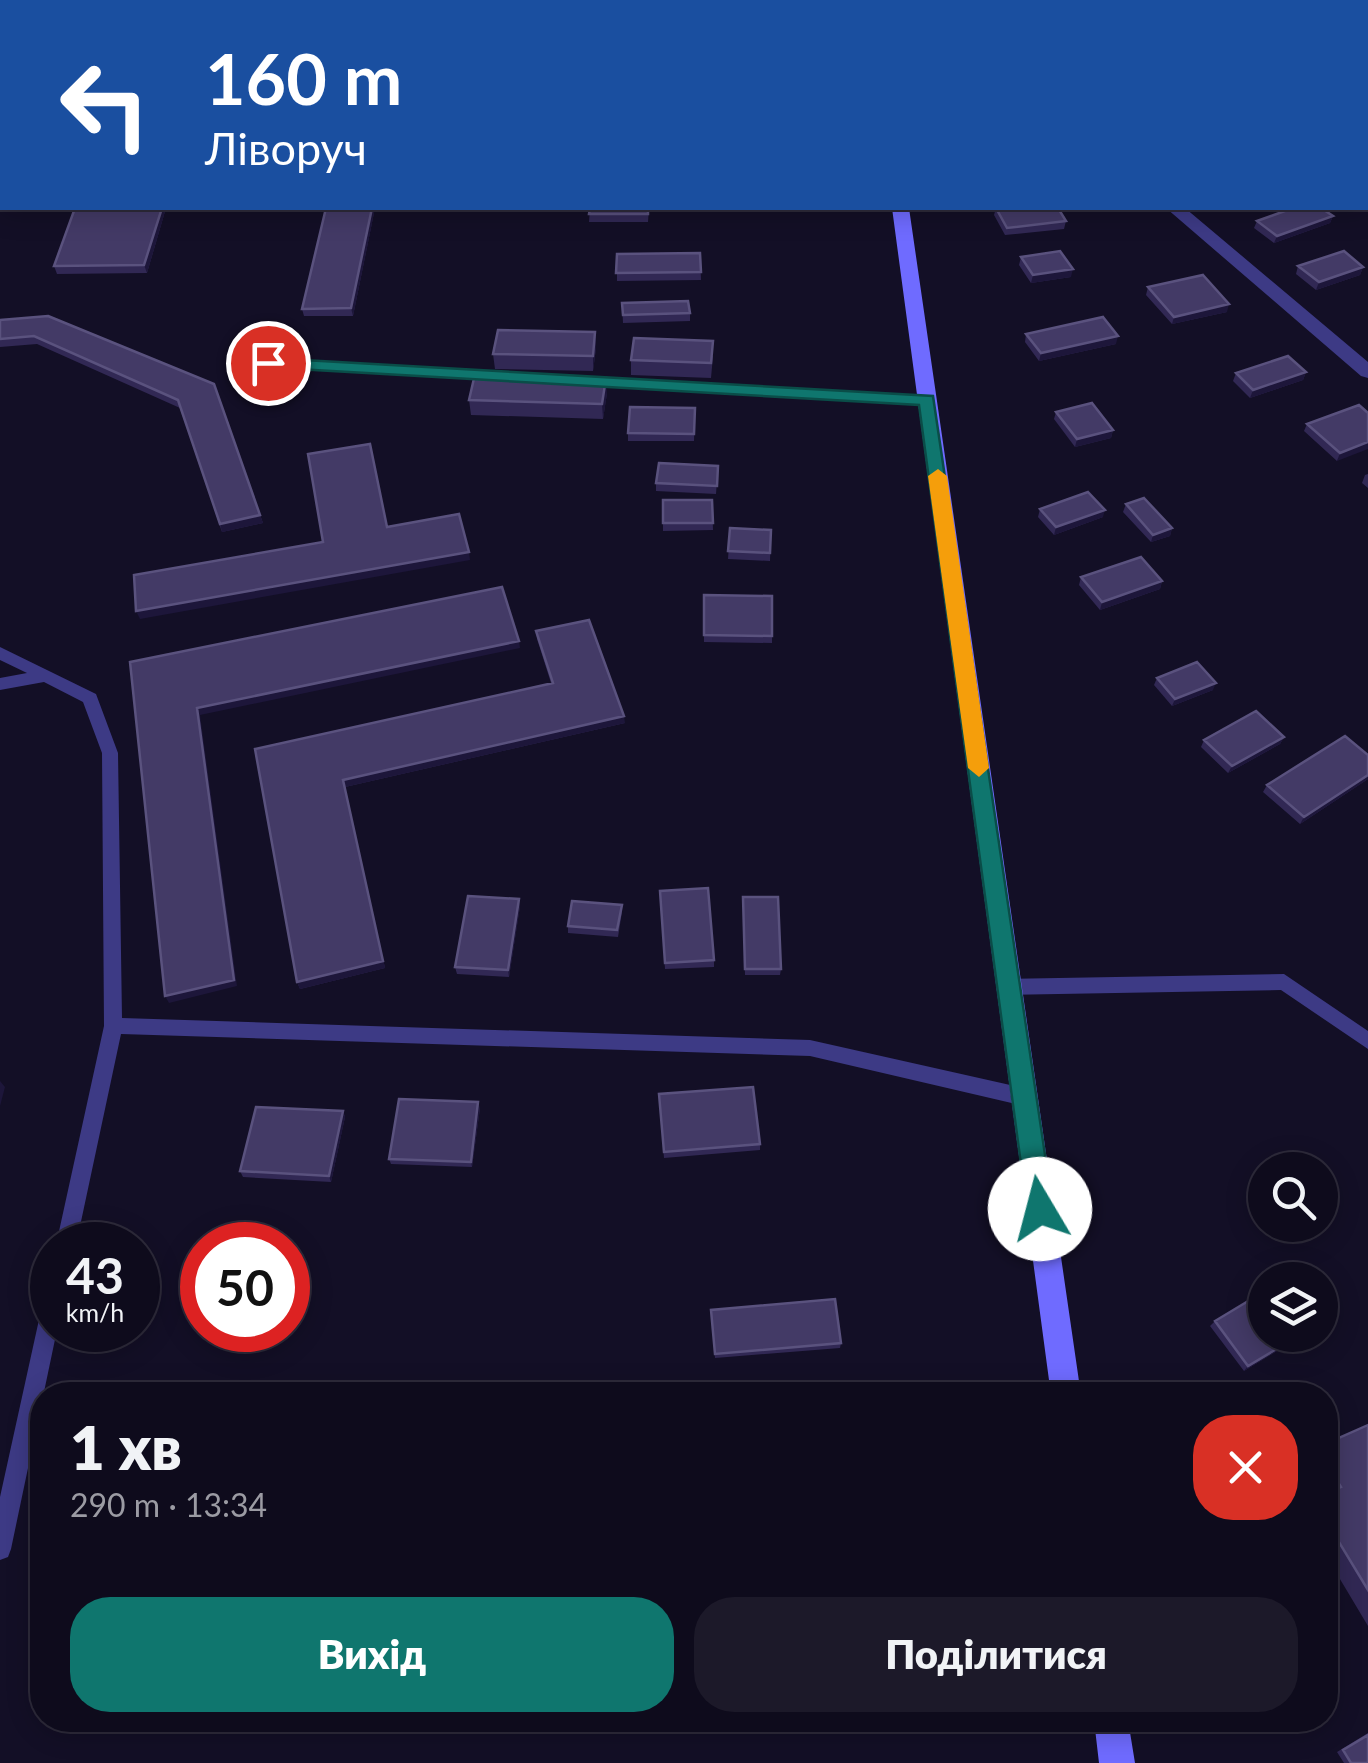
<!DOCTYPE html>
<html lang="uk">
<meta charset="utf-8">
<style>
body{margin:0;font-family:Lato,sans-serif;background:#1c1929;color:#f1f3f6;height:100vh;display:flex;flex-direction:column;font-size:38px;white-space:nowrap}
*{box-sizing:border-box;margin:0}
p{font-size:32px;color:#9b9ba3}
.icon{flex:none;width:55px;height:55px;fill:none;stroke:currentColor;stroke-width:2;stroke-linecap:round;stroke-linejoin:round}
.map{position:relative;flex:1;overflow:hidden}
.sheet{position:absolute;left:30px;top:1382px;width:1308px;height:350px;display:flex;flex-direction:column;background:#0e0b1c;border-radius:40px;box-shadow:0 5px 25px #0003,0 0 0 2px #2e2b3b}
.sheet>*{flex:none}
.banner{position:absolute;left:0px;top:0px;width:1370px;height:210px;box-shadow:0 5px 25px #0003,0 0 0 2px #2e2b3b;background:#1a4fa0;color:#fff;overflow:hidden}
.controls{position:absolute;left:1248px;top:1152px;display:grid;gap:20px}
.controls a{display:grid;place-items:center;width:90px;height:90px;border-radius:50%;background:#0e0b1c;box-shadow:0 5px 25px #0003,0 0 0 2px #2e2b3b;font-size:50px}
.speed{position:absolute;left:30px;top:1222px;display:flex;gap:20px;font-size:50px;font-weight:700;text-align:center}
.speed>*{display:grid;place-content:center;width:130px;height:130px;border-radius:50%;background:#0e0b1c;box-shadow:0 5px 25px #0003,0 0 0 2px #2e2b3b;line-height:1}
.speed small{font-size:25px;font-weight:400}
.speed .limit{border:15px solid #d22;background:#fff;color:#111}
.pin{position:absolute;display:grid;place-items:center;width:85px;height:85px;color:#fff;margin:-42px;border:5px solid #fff;border-radius:50%;box-shadow:0 2px 10px #0007}
.me{position:absolute;width:110px;margin:-55px;rotate:352deg;stroke-linejoin:round;filter:drop-shadow(0 0 8px #0008)}
.turn{display:flex;align-items:center;gap:35px;height:210px;padding:0 40px;font-size:45px}
.turn .icon{width:130px;height:130px;stroke-width:2.5}
.turn b{display:block;font-size:70px;line-height:85px}
.round{display:grid;place-items:center;flex:none;width:105px;height:105px;border-radius:40px;background:#1c1929}
.overview{display:flex;align-items:center;justify-content:space-between;height:170px;padding:0 40px}
h1{font-size:60px;font-weight:800;line-height:75px}
.cta{display:flex;gap:20px;margin-top:auto;padding:20px 40px}
.cta a{flex:1;height:115px;border-radius:40px;background:#0f766e;color:#fff;font-size:40px;font-weight:800;line-height:115px;text-align:center}
.cta a+a{background:#1c1929;color:#f1f3f6}
.map>svg:first-child{display:block}
.lines{fill:none;stroke-linecap:round;stroke-linejoin:round}
.lane{fill:#3d3a85;fill-rule:evenodd}
.street{fill:#3d3a85;fill-rule:evenodd}
.secondary{fill:#6f6bff;fill-rule:evenodd}
.wall{fill:#312854}
.shaded-wall{fill:#1d163a}
.building{fill:#433a66;stroke:#5a527e;stroke-width:2.5}
.route{fill:#0f766e;stroke:#0a4d48;stroke-width:2.5}
.slow{fill:#f59e0b}
</style>
<div class="map">
<svg width="1368" height="1763" viewBox="0 0 1368 1763">
<rect width="100%" height="100%" fill="#130f26"/>
<g class="lines">
<path class="lane" d="M 268,359 L 497,372 L 504,376 L 497,380 L 263,366 L 261,363 Z
M 583,377 L 927,396 L 934,400 L 927,404 L 578,384 L 576,381 Z
M 0,647 L 96,694 L 118,753 L 122,1018 L 810,1040 L 1024,1088 L 1031,1091 L 1034,1097 L 1031,1103 L 1024,1106 L 810,1056 L 121,1034 L 76,1245 L 56,1245 L 104,1026 L 102,753 L 83,702 L 44,682 L 0,690 L 0,678 L 27,673 L 0,660 Z
M 1284,974 L 1368,1031 L 1368,1049 L 1281,990 L 1009,995 L 1003,993 L 1000,987 L 1003,981 L 1009,979 Z
M 52,1296 L 52,1330 L 57,1330 L 11,1549 L 8,1557 L 0,1560 L 0,1497 L 42,1306 L 45,1299 Z"/>
<path class="street" d="M 1229,0 L 1246,0 L 1247,2 L 1230,2 Z
M 1166,208 L 1185,208 L 1368,362 L 1368,378 L 1361,376 Z"/>
<path class="secondary" d="M 864,0 L 878,0 L 879,2 L 865,2 Z
M 892,208 L 909,208 L 1081,1395 L 1051,1395 Z
M 1094,1720 L 1128,1720 L 1135,1763 L 1099,1763 Z"/>
</g>
<path class="wall" d="M 1279,0 L 1344,0 L 1345,2 L 1284,2 Z
M 75,208 L 166,208 L 147,273 L 57,274 L 54,266 Z
M 231,208 L 282,208 L 281,212 L 232,212 Z
M 326,208 L 375,208 L 353,316 L 304,316 L 302,309 Z
M 590,208 L 649,208 L 648,222 L 589,222 Z
M 996,208 L 1066,221 L 1064,229 L 1005,235 L 994,215 Z
M 1333,216 L 1330,223 L 1274,243 L 1254,228 L 1257,221 Z
M 700,253 L 701,280 L 617,281 L 617,254 Z
M 1021,257 L 1071,277 L 1031,283 L 1019,265 Z
M 1298,266 L 1363,267 L 1360,275 L 1316,290 L 1296,274 Z
M 1148,287 L 1227,312 L 1172,324 L 1146,295 Z
M 622,303 L 690,313 L 690,321 L 623,323 Z
M 0,320 L 214,384 L 263,523 L 222,532 L 180,408 L 37,344 L 0,347 Z
M 595,332 L 596,348 L 593,371 L 495,369 L 493,354 Z
M 1026,334 L 1116,344 L 1039,361 L 1025,342 Z
M 713,356 L 711,378 L 631,375 L 631,360 Z
M 1306,372 L 1303,380 L 1250,398 L 1233,381 L 1236,373 Z
M 607,393 L 603,419 L 471,415 L 469,400 Z
M 695,408 L 694,441 L 628,441 L 628,433 Z
M 1056,412 L 1113,430 L 1111,438 L 1075,447 L 1054,419 Z
M 1368,413 L 1337,461 L 1304,431 L 1307,424 Z
M 718,466 L 716,494 L 656,491 L 656,483 Z
M 1368,474 L 1368,488 L 1362,483 L 1365,475 Z
M 663,500 L 712,500 L 713,530 L 663,531 Z
M 1126,504 L 1172,528 L 1170,536 L 1151,542 L 1123,512 Z
M 1040,509 L 1103,517 L 1054,535 L 1038,517 Z
M 730,528 L 771,530 L 770,561 L 728,559 Z
M 1081,577 L 1162,581 L 1160,589 L 1100,610 L 1079,585 Z
M 704,595 L 772,596 L 772,643 L 704,642 Z
M 536,631 L 625,723 L 345,787 L 385,968 L 300,989 L 297,982 L 255,749 L 551,683 L 537,639 Z
M 1157,678 L 1213,690 L 1172,706 L 1154,685 Z
M 1284,737 L 1280,744 L 1228,773 L 1201,747 L 1204,740 Z
M 1368,755 L 1368,779 L 1300,824 L 1263,792 L 1267,785 Z
M 660,891 L 714,960 L 714,967 L 665,969 Z
M 743,904 L 781,969 L 780,975 L 745,975 Z
M 520,906 L 509,977 L 457,974 L 455,967 Z
M 622,912 L 618,937 L 568,933 L 568,926 Z
M 659,1094 L 760,1144 L 760,1150 L 664,1158 Z
M 480,1108 L 472,1167 L 391,1164 L 389,1159 Z
M 343,1111 L 345,1117 L 331,1182 L 243,1177 L 240,1171 Z
M 711,1315 L 841,1343 L 840,1348 L 715,1358 Z
M 1215,1321 L 1265,1335 L 1303,1335 L 1244,1371 L 1210,1326 Z
M 1368,1425 L 1368,1626 L 1325,1554 L 1325,1444 Z
M 1368,1733 L 1368,1763 L 1344,1763 L 1337,1752 Z"/>
<path class="shaded-wall" d="M 162,208 L 166,208 L 147,273 L 144,265 Z
M 372,208 L 375,208 L 353,316 L 351,308 Z
M 1333,216 L 1330,223 L 1274,243 L 1277,236 Z
M 1363,267 L 1360,275 L 1316,290 L 1319,282 Z
M 1073,269 L 1071,277 L 1031,283 L 1033,275 Z
M 1229,304 L 1227,312 L 1172,324 L 1174,317 Z
M 595,332 L 596,348 L 593,371 L 593,356 Z
M 1118,336 L 1116,344 L 1039,361 L 1041,353 Z
M 1306,372 L 1303,380 L 1250,398 L 1253,390 Z
M 606,378 L 607,393 L 603,419 L 602,404 Z
M 1113,430 L 1111,438 L 1075,447 L 1077,439 Z
M 1368,442 L 1368,449 L 1337,461 L 1340,453 Z
M 1105,510 L 1103,517 L 1054,535 L 1056,527 Z
M 260,515 L 263,523 L 222,532 L 220,524 Z
M 1172,528 L 1170,536 L 1151,542 L 1153,535 Z
M 469,552 L 470,560 L 140,619 L 136,611 Z
M 1162,581 L 1160,589 L 1100,610 L 1102,602 Z
M 519,641 L 520,648 L 200,715 L 237,986 L 169,1003 L 165,996 L 197,708 Z
M 1216,683 L 1213,690 L 1172,706 L 1175,699 Z
M 624,716 L 625,723 L 345,787 L 385,968 L 300,989 L 297,982 L 343,780 Z
M 1284,737 L 1280,744 L 1228,773 L 1232,766 Z
M 1368,775 L 1368,779 L 1300,824 L 1304,817 Z
M 519,899 L 520,906 L 509,977 L 508,970 Z
M 0,1081 L 5,1087 L 0,1106 Z
M 478,1102 L 480,1108 L 472,1167 L 471,1162 Z
M 343,1111 L 345,1117 L 331,1182 L 329,1176 Z
M 1300,1335 L 1303,1335 L 1244,1371 L 1248,1366 Z"/>
<path class="building" d="M 149,0 L 224,0 L 224,2 L 148,2 Z
M 287,0 L 330,0 L 329,2 L 286,2 Z
M 375,0 L 415,0 L 414,2 L 374,2 Z
M 1296,0 L 1344,0 L 1346,1 L 1300,2 Z
M 75,208 L 162,208 L 144,265 L 54,266 Z
M 326,208 L 372,208 L 351,308 L 302,309 Z
M 590,208 L 648,208 L 648,214 L 589,214 Z
M 996,208 L 1058,208 L 1066,221 L 1007,228 Z
M 1293,208 L 1321,208 L 1333,216 L 1277,236 L 1257,221 Z
M 1060,251 L 1073,269 L 1033,275 L 1021,257 Z
M 1344,251 L 1363,267 L 1319,282 L 1298,266 Z
M 700,253 L 701,272 L 616,273 L 617,254 Z
M 1203,275 L 1229,304 L 1174,317 L 1148,287 Z
M 688,301 L 690,313 L 623,315 L 622,303 Z
M 48,316 L 214,384 L 260,515 L 220,524 L 178,400 L 34,336 L 0,339 L 0,320 Z
M 1103,317 L 1118,336 L 1041,353 L 1026,334 Z
M 498,330 L 595,332 L 593,356 L 493,354 Z
M 634,338 L 713,341 L 711,363 L 631,360 Z
M 1288,356 L 1306,372 L 1253,390 L 1236,373 Z
M 475,374 L 606,378 L 602,404 L 469,400 Z
M 1092,403 L 1113,430 L 1077,439 L 1056,412 Z
M 1359,405 L 1368,413 L 1368,442 L 1340,453 L 1307,424 Z
M 630,407 L 695,408 L 694,434 L 628,433 Z
M 370,444 L 387,527 L 459,514 L 469,552 L 136,611 L 134,575 L 323,542 L 308,454 Z
M 659,463 L 718,466 L 717,486 L 656,483 Z
M 1088,492 L 1105,510 L 1056,527 L 1040,509 Z
M 1144,498 L 1172,528 L 1153,535 L 1126,504 Z
M 663,500 L 712,500 L 713,523 L 663,523 Z
M 730,528 L 771,530 L 770,553 L 728,551 Z
M 1141,557 L 1162,581 L 1102,602 L 1081,577 Z
M 502,587 L 519,641 L 197,708 L 234,980 L 165,996 L 130,662 Z
M 704,595 L 772,596 L 772,636 L 704,635 Z
M 589,620 L 624,716 L 343,780 L 383,961 L 297,982 L 255,749 L 553,683 L 536,631 Z
M 1197,662 L 1216,683 L 1175,699 L 1157,678 Z
M 1256,711 L 1284,737 L 1232,766 L 1204,740 Z
M 1345,736 L 1368,755 L 1368,775 L 1304,817 L 1267,785 Z
M 708,888 L 714,960 L 665,963 L 660,891 Z
M 468,896 L 519,899 L 508,970 L 455,967 Z
M 743,897 L 778,897 L 781,969 L 745,969 Z
M 572,901 L 622,905 L 617,930 L 568,926 Z
M 753,1087 L 760,1144 L 664,1152 L 659,1094 Z
M 399,1099 L 478,1102 L 471,1162 L 389,1159 Z
M 256,1107 L 343,1111 L 329,1176 L 240,1171 Z
M 1265,1291 L 1265,1335 L 1300,1335 L 1248,1366 L 1215,1321 Z
M 835,1299 L 841,1343 L 715,1354 L 711,1310 Z
M 1368,1425 L 1368,1590 L 1325,1519 L 1325,1494 L 1341,1487 L 1325,1462 L 1325,1444 Z
M 1368,1735 L 1368,1763 L 1351,1763 L 1343,1750 Z"/>
<path class="route" d="M 268,358 L 933,396 L 1053,1209 L 1049,1218 L 1040,1221 L 1031,1218 L 1027,1209 L 919,405 L 262,367 L 259,363 Z"/>
<path class="slow" d="M 938,469 L 947,476 L 989,768 L 979,777 L 968,768 L 928,476 Z"/>
</svg>
<div class="controls">
<a><svg class="icon" aria-label="search" viewBox="0 0 24 24"><circle cx="10" cy="10" r="6"/><path d="M15 15l6 6"/></svg></a>
<a><svg class="icon" aria-label="layers" viewBox="0 0 24 24"><path d="M12 4l9 5-9 5-9-5zM3 14l9 5 9-5"/></svg></a>
</div>
<div class="speed"><div>43<small>km/h</small></div><div class="limit">50</div></div>
<div class="pin" style="left:268px;top:363px;background:#d93025"><svg class="icon" aria-label="arrive" viewBox="0 0 24 24"><path d="M6 21V4h12l-3 4 3 4H6"/></svg></div>
<svg class="me" style="left:1040px;top:1209px" viewBox="-20 -20 40 40"><circle r="19" fill="#fff"/><path d="M0-13L10 11 0 6-10 11z" fill="#0f766e"/></svg>
<div class="banner">
<div class="turn"><svg class="icon" aria-label="left" viewBox="0 0 24 24"><path d="M17 20v-9H6M10 6l-5 5 5 5"/></svg><div><b>160 m</b>Ліворуч</div></div>
</div>
<section class="sheet">
<div class="overview"><div><h1>1 хв</h1><p>290 m · 13:34</p></div><a class="round" style="background:#d93025;color:#fff"><svg class="icon" aria-label="close" viewBox="0 0 24 24"><path d="M6 6l12 12M18 6L6 18"/></svg></a></div>
<div class="cta"><a>Вихід</a><a>Поділитися</a></div>
</section>
</div>
